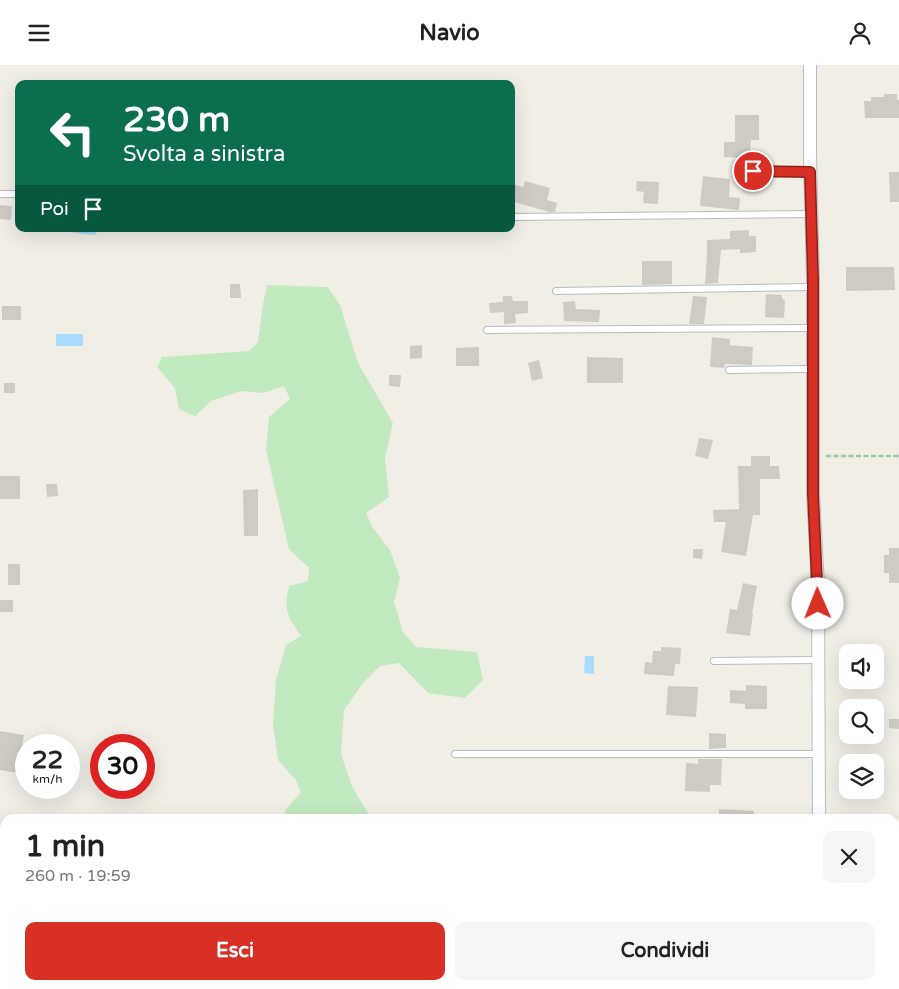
<!DOCTYPE html>
<html lang="it">
<meta charset="utf-8">
<style>
body{margin:0;font-family:"Varela Round",sans-serif;background:#f6f6f6;color:#222;height:100vh;display:flex;flex-direction:column;font-size:19px;white-space:nowrap}
*{box-sizing:border-box;margin:0}
p{font-size:16px;color:#767676}
.icon{flex:none;width:28px;height:28px;fill:none;stroke:currentColor;stroke-width:2;stroke-linecap:round;stroke-linejoin:round}
.map{position:relative;flex:1;overflow:hidden}
.panel{position:absolute;left:0px;top:749px;width:900px;height:176px;display:flex;flex-direction:column;background:#fff;border-radius:15px 15px 0 0;box-shadow:0 5px 20px #0002}
.panel>*{flex:none}
.hud{position:absolute;left:15px;top:15px;width:500px;height:152px;border-radius:10px;box-shadow:0 5px 20px #0002;background:#0b6e4f;color:#fff;overflow:hidden}
.buttons{position:absolute;left:839px;top:579px;display:grid;gap:10px}
.buttons a{display:grid;place-items:center;width:45px;height:45px;border-radius:10px;background:#fff;box-shadow:0 5px 20px #0002;font-size:25px}
.speed{position:absolute;left:15px;top:669px;display:flex;gap:10px;font-size:25px;font-weight:700;text-align:center}
.speed>*{display:grid;place-content:center;width:65px;height:65px;border-radius:50%;background:#fff;box-shadow:0 5px 20px #0002;line-height:1}
.speed small{font-size:12px;font-weight:400}
.speed .limit{border:8px solid #d22;background:#fff;color:#111}
.pin{position:absolute;display:grid;place-items:center;width:42px;height:42px;color:#fff;margin:-21px;border:2px solid #fff;border-radius:50%;box-shadow:0 1px 5px #0007}
.me{position:absolute;width:55px;margin:-28px;rotate:359deg;stroke-linejoin:round;filter:drop-shadow(0 0 4px #0008)}
.turn{display:flex;align-items:center;gap:18px;height:105px;padding:0 25px;font-size:22px}
.turn .icon{width:65px;height:65px;stroke-width:2.5}
.turn b{display:block;font-size:35px;line-height:42px}
.then{display:flex;align-items:center;height:48px;padding:0 25px;background:#0003;gap:10px;font-size:19px}
.round{display:grid;place-items:center;flex:none;width:52px;height:52px;border-radius:10px;background:#f6f6f6}
.headline{display:flex;align-items:center;justify-content:space-between;height:85px;padding:0 25px}
h1{font-size:30px;font-weight:800;line-height:38px}
.action{display:flex;gap:10px;margin-top:auto;padding:10px 25px}
.action a{flex:1;height:58px;border-radius:10px;background:#d93025;color:#fff;font-size:20px;font-weight:800;line-height:58px;text-align:center}
.action a+a{background:#f6f6f6;color:#222}
header{display:flex;justify-content:space-between;align-items:center;height:65px;padding:0 25px;background:#fff;font-size:22px;font-weight:800}
.map>svg:first-child{display:block}
.green{fill:#c2eac0}
.water{fill:#a7dcff}
.building{fill:#cecbc4}
.lines{fill:none;stroke-linecap:round;stroke-linejoin:round}
.lane-casing{stroke:#b8bcc0;stroke-width:8}
.street-casing{stroke:#b8bcc0;stroke-width:14}
.path{stroke:#98cca5;stroke-width:2.5;stroke-dasharray:5 2.5;stroke-linecap:butt}
.lane{stroke:#fff;stroke-width:6}
.street{stroke:#fff;stroke-width:12}
.route-casing{stroke:#8d1f18;stroke-width:12}
.route{stroke:#d93025;stroke-width:9}
</style>
<header><svg class="icon" aria-label="menu" viewBox="0 0 24 24"><path d="M4 6h16M4 12h16M4 18h16"/></svg>Navio<svg class="icon" aria-label="person" viewBox="0 0 24 24"><circle cx="12" cy="8" r="4"/><path d="M4 21q1-7 8-7t8 7"/></svg></header>
<div class="map">
<svg width="899" height="924" viewBox="0 0 899 924">
<rect width="100%" height="100%" fill="#f1eee6"/>
<path class="green" d="M 267,220 L 328,222 L 340,240 L 358,298 L 393,358 L 385,393 L 389,432 L 366,448 L 373,463 L 390,485 L 400,513 L 394,537 L 403,567 L 416,582 L 477,587 L 483,615 L 465,633 L 428,628 L 399,598 L 380,601 L 363,618 L 344,645 L 341,689 L 352,721 L 371,754 L 286,754 L 285,746 L 301,727 L 295,714 L 278,695 L 273,659 L 276,615 L 286,580 L 301,571 C 288,551 283,546 289,521 L 308,516 L 309,503 L 289,484 L 266,385 L 269,352 L 290,334 L 284,321 L 263,328 L 241,326 L 211,336 L 195,351 L 179,344 L 175,323 L 157,302 L 162,292 L 249,286 L 258,277 L 263,239 Z
M 324,920 L 384,920 L 385,924 L 324,924 Z"/>
<path class="water" d="M 73,164 L 97,164 L 96,170 L 73,168 Z
M 56,269 L 83,269 L 83,281 L 56,281 Z
M 585,591 L 594,591 L 594,609 L 584,608 Z"/>
<path class="building" d="M 884,29 L 897,29 L 897,35 L 899,35 L 899,53 L 865,53 L 864,36 L 871,36 L 871,32 L 884,32 Z
M 735,50 L 759,50 L 759,75 L 751,75 L 750,93 L 724,92 L 724,77 L 735,77 Z
M 889,107 L 899,107 L 899,137 L 890,137 Z
M 703,111 L 730,114 L 729,132 L 740,133 L 739,145 L 700,141 Z
M 525,116 L 550,123 L 547,135 L 557,138 L 555,147 L 549,147 L 511,136 L 511,119 L 523,122 Z
M 637,116 L 659,117 L 658,139 L 643,138 L 644,127 L 636,126 Z
M 0,140 L 12,141 L 11,155 L 0,154 Z
M 749,165 L 749,171 L 756,171 L 756,187 L 740,188 L 740,184 L 721,185 L 718,218 L 705,219 L 707,191 L 707,175 L 730,174 L 730,166 Z
M 642,196 L 672,196 L 672,219 L 642,220 Z
M 846,202 L 894,202 L 895,225 L 846,226 Z
M 230,219 L 240,219 L 241,233 L 230,233 Z
M 766,229 L 782,230 L 782,234 L 785,235 L 784,253 L 765,252 Z
M 503,231 L 512,231 L 513,236 L 528,236 L 528,248 L 515,249 L 516,258 L 504,259 L 504,247 L 490,248 L 489,238 L 503,237 Z
M 693,231 L 707,232 L 704,259 L 689,259 Z
M 575,236 L 576,244 L 600,245 L 599,257 L 564,256 L 563,237 Z
M 2,241 L 21,241 L 21,255 L 2,255 Z
M 712,272 L 730,274 L 730,280 L 753,282 L 752,300 L 725,299 L 724,303 L 710,302 Z
M 422,280 L 422,293 L 410,294 L 410,281 Z
M 479,282 L 479,301 L 456,301 L 456,283 Z
M 587,292 L 623,293 L 623,318 L 587,318 Z
M 539,295 L 543,313 L 532,316 L 528,298 Z
M 389,310 L 401,310 L 400,322 L 389,321 Z
M 4,318 L 15,318 L 15,328 L 4,328 Z
M 699,373 L 713,375 L 708,394 L 695,391 Z
M 751,391 L 770,391 L 770,401 L 779,401 L 780,414 L 760,414 L 760,450 L 753,450 L 746,491 L 721,487 L 726,457 L 714,457 L 713,445 L 739,444 L 738,401 L 751,401 Z
M 0,411 L 20,411 L 20,434 L 0,434 Z
M 46,419 L 57,419 L 58,431 L 47,432 Z
M 258,424 L 258,471 L 244,471 L 243,425 Z
M 889,483 L 899,483 L 899,518 L 889,518 L 889,508 L 884,508 L 884,490 L 889,490 Z
M 693,484 L 703,484 L 702,494 L 693,493 Z
M 8,499 L 20,499 L 20,520 L 8,520 Z
M 743,518 L 757,521 L 752,548 L 753,548 L 750,571 L 726,568 L 730,544 L 737,545 Z
M 0,535 L 13,535 L 13,547 L 0,547 Z
M 661,582 L 681,583 L 680,599 L 675,599 L 674,611 L 644,609 L 645,597 L 652,598 L 653,586 L 661,586 Z
M 746,620 L 767,621 L 767,644 L 745,644 L 745,639 L 730,638 L 730,625 L 746,626 Z
M 668,621 L 698,622 L 696,652 L 666,650 Z
M 889,654 L 899,654 L 899,664 L 889,663 Z
M 0,666 L 24,670 L 17,708 L 0,705 Z
M 709,668 L 726,669 L 726,683 L 709,684 Z
M 698,694 L 722,694 L 721,720 L 710,720 L 710,727 L 685,726 L 686,698 L 698,699 Z
M 719,744 L 754,746 L 754,754 L 719,754 Z"/>
<g class="lines">
<defs>
<path id="lane" d="M 753,106 L 810,107
M 0,129 L 19,129
M 511,152 L 811,149
M 556,226 L 813,222
M 487,265 L 812,263
M 729,305 L 813,304
M 714,596 L 818,595
M 455,689 L 819,689
M 0,836 L 5,836"/>
<path id="street" d="M 810,0 L 810,90 L 813,215 L 813,429 L 818,520 L 819,754
M 820,924 L 820,920"/>
</defs>
<use href="#lane" class="lane-casing"/>
<use href="#street" class="street-casing"/>
<path class="path" d="M 826,391 L 899,391
M 0,893 L 5,893"/>
<use href="#lane" class="lane"/>
<use href="#street" class="street"/>
</g>
<g class="lines">
<defs>
<path id="route" d="M 753,106 L 810,107 L 813,215 L 813,429 L 818,539"/>
</defs>
<use href="#route" class="route-casing"/>
<use href="#route" class="route"/>
</g>
</svg>
<div class="buttons">
<a><svg class="icon" aria-label="sound" viewBox="0 0 24 24"><path d="M4 9h4l5-4v14l-5-4H4zM17 9q2 3 0 6"/></svg></a>
<a><svg class="icon" aria-label="search" viewBox="0 0 24 24"><circle cx="10" cy="10" r="6"/><path d="M15 15l6 6"/></svg></a>
<a><svg class="icon" aria-label="layers" viewBox="0 0 24 24"><path d="M12 4l9 5-9 5-9-5zM3 14l9 5 9-5"/></svg></a>
</div>
<div class="speed"><div>22<small>km/h</small></div><div class="limit">30</div></div>
<div class="pin" style="left:753px;top:106px;background:#d93025"><svg class="icon" aria-label="arrive" viewBox="0 0 24 24"><path d="M6 21V4h12l-3 4 3 4H6"/></svg></div>
<svg class="me" style="left:818px;top:539px" viewBox="-20 -20 40 40"><circle r="19" fill="#fff"/><path d="M0-13L10 11 0 6-10 11z" fill="#d93025"/></svg>
<div class="hud">
<div class="turn"><svg class="icon" aria-label="left" viewBox="0 0 24 24"><path d="M17 20v-9H6M10 6l-5 5 5 5"/></svg><div><b>230 m</b>Svolta a sinistra</div></div>
<div class="then">Poi<svg class="icon" aria-label="arrive" viewBox="0 0 24 24"><path d="M6 21V4h12l-3 4 3 4H6"/></svg></div>
</div>
<section class="panel">
<div class="headline"><div><h1>1 min</h1><p>260 m · 19:59</p></div><a class="round"><svg class="icon" aria-label="close" viewBox="0 0 24 24"><path d="M6 6l12 12M18 6L6 18"/></svg></a></div>
<div class="action"><a>Esci</a><a>Condividi</a></div>
</section>
</div>
